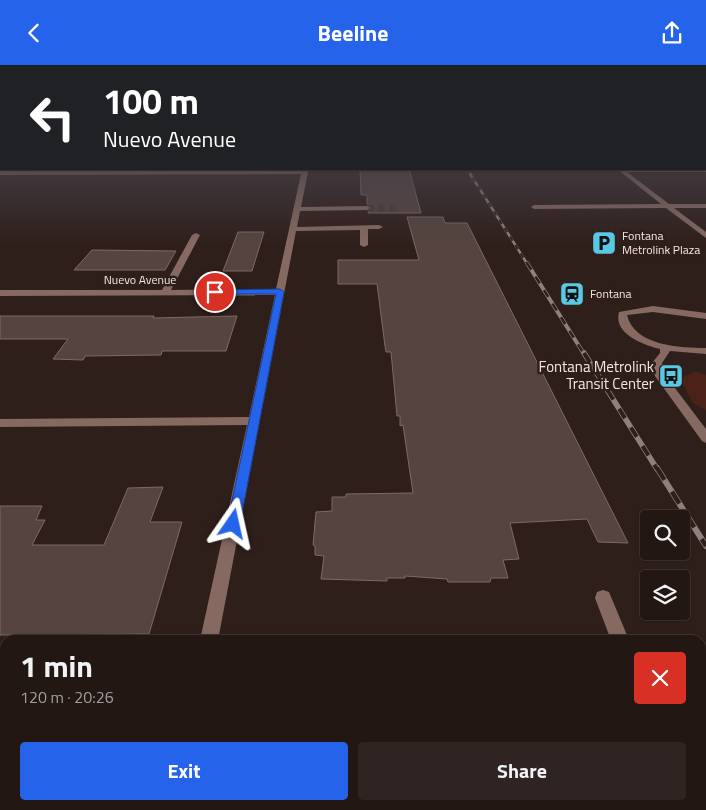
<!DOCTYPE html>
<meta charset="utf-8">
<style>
body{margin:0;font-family:"Titillium Web",sans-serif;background:#2f2422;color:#f1f3f6;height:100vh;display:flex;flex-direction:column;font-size:19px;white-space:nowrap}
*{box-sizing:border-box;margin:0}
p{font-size:16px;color:#a39fa0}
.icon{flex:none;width:28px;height:28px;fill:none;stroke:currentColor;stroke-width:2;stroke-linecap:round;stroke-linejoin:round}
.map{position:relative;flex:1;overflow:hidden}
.side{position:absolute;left:0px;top:570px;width:706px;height:175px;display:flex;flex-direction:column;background:#231714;border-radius:15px 15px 0 0;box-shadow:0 1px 4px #0004,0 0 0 1px #403634}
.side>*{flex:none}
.guide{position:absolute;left:0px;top:0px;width:706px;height:105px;box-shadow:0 1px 4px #0004,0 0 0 1px #403634;background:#202124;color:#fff;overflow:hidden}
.tools{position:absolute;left:640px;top:445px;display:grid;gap:10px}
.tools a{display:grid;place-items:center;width:50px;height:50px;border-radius:5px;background:#231714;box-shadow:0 1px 4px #0004,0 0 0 1px #403634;font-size:25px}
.pin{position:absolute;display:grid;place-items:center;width:42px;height:42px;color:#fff;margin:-21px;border:2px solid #fff;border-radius:50%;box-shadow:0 1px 5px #0007}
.me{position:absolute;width:55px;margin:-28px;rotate:11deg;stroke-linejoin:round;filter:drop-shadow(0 0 4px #0008)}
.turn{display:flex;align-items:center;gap:18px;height:105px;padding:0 20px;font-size:22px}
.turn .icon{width:65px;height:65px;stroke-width:2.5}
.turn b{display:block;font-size:35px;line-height:42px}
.round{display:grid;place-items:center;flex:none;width:52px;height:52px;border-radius:5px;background:#2f2422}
.head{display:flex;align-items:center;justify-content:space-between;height:85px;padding:0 20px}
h1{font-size:30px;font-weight:700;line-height:38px}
.action{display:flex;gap:10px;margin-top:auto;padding:10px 20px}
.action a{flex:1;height:58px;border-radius:5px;background:#2563eb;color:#fff;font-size:20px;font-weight:700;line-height:58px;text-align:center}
.action a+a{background:#2f2422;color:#f1f3f6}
header{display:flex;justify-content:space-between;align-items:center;height:65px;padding:0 20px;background:#2563eb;color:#fff;font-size:22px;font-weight:700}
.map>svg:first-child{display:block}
.green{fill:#4c2216}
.building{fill:#55443f;stroke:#7d6a65}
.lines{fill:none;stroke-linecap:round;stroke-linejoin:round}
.minor-tunnel{stroke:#4c3d39;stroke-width:7;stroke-dasharray:7 4;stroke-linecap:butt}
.minor{fill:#866a62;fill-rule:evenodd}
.major{fill:#ebb09f;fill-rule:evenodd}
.rail-far3-casing{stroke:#8e807d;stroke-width:2.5}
.rail-far2-casing{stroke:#8e807d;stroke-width:4}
.rail-far1-casing{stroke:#8e807d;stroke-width:5.5}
.rail-casing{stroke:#8e807d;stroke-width:6}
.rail-far3{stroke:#2f1f1b;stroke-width:2;stroke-dasharray:5;stroke-linecap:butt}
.rail-far2{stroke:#2f1f1b;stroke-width:2.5;stroke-dasharray:8;stroke-linecap:butt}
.rail-far1{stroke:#2f1f1b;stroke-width:4;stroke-dasharray:11;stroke-linecap:butt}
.rail{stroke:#2f1f1b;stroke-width:4.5;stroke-dasharray:14;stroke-linecap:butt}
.route{fill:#2563eb;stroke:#184099}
.labels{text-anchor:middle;stroke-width:5;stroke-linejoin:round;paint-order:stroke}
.far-poi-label{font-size:12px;fill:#f2e7e4;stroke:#2f1f1b;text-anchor:start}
.far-street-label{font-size:12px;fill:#f2e7e4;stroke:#2f1f1b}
.poi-label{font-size:15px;fill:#f2e7e4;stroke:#2f1f1b;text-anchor:end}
</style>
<header><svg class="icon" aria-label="back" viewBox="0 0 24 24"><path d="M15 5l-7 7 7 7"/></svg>Beeline<svg class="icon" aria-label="share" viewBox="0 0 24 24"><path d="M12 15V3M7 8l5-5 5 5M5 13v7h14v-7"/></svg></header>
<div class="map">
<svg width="706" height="745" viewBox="0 0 706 745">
<rect width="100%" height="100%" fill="#2f1f1b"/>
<path class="green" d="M 695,306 L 706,310 L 706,345 L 693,338 L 680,314 Z"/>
<path class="building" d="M 360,104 L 409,104 L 421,148 L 368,148 L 372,142 L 367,139 L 367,130 L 361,130 Z
M 407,152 L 443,152 L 445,158 L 467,158 L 628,478 L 598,477 L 587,454 L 510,458 L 519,494 L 503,495 L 508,513 L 491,513 L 490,517 L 448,517 L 447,514 L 405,511 L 405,513 L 387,513 L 387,516 L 321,514 L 324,491 L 315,490 L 315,481 L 313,480 L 316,447 L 332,446 L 332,432 L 346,432 L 346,429 L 413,428 L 403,360 L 400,361 L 400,351 L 397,351 L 391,287 L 386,287 L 385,281 L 377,219 L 338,219 L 338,195 L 419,195 Z
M 238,167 L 264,167 L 252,206 L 223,206 Z
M 92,185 L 176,186 L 165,205 L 74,205 Z
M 0,251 L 154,251 L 153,253 L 237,251 L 226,286 L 162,286 L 161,290 L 85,291 L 83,295 L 53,294 L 68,274 L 0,274 Z
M 163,422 L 150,457 L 182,457 L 149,569 L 0,570 L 0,441 L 42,441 L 36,455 L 45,455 L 32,480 L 104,480 L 128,423 Z"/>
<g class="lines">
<path class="minor-tunnel" d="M 367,143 L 397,143"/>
<path class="minor" d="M 705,78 L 706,78 L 706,80 L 705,80 Z
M 706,103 L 706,107 L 627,107 L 669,139 L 706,139 L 706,143 L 674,143 L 706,167 L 706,173 L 666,143 L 534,144 L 531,142 L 534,140 L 661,139 L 617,104 Z
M 302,104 L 308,104 L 308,107 L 301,142 L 367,141 L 370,143 L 367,145 L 300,146 L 297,162 L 379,160 L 383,162 L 379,164 L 368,164 L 368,180 L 364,182 L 360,180 L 360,165 L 296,166 L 218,575 L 200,575 L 247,360 L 0,362 L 0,354 L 249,352 L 275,230 L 0,231 L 0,225 L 162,225 L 192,170 L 196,168 L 200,170 L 171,225 L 276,224 L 301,109 L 0,110 L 0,106 Z
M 653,241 L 706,248 L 706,254 L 653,247 L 627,250 C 634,281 681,283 706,283 L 706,289 L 670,286 L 662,298 L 665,310 L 706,364 L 706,378 L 702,376 L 655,311 L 652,298 L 660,288 L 660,284 C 644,280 613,269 619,247 Z
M 603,525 L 609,527 L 629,575 L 611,575 L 595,533 L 597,527 Z
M 164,740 L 186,740 L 185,745 L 163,745 Z
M 672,740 L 694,740 L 696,745 L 674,745 Z"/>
<path class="major" d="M 701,625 L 706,625 L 706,645 L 701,645 Z
M 0,658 L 5,658 L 5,678 L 0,678 Z
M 701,700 L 706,700 L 706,722 L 701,722 Z"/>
<defs>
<path id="rail-far3" d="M 467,104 L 528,200"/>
<path id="rail-far2" d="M 527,198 L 584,289"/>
<path id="rail-far1" d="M 584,288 L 657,404"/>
<path id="rail" d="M 657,403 L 706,481"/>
</defs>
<use href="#rail-far3" class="rail-far3-casing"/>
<use href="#rail-far2" class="rail-far2-casing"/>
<use href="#rail-far1" class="rail-far1-casing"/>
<use href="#rail" class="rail-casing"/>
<use href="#rail-far3" class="rail-far3"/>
<use href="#rail-far2" class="rail-far2"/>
<use href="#rail-far1" class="rail-far1"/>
<use href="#rail" class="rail"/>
</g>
<linearGradient id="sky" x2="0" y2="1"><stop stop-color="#1a110f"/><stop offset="0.42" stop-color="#47424a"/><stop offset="1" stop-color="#47424a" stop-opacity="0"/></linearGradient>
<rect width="706" height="180" fill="url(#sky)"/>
<path class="route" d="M 280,224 L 284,227 L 240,459 L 238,463 L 233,464 L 229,463 L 227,459 L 276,229 L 215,229 L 211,227 L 215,225 Z"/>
<defs>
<symbol id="parking-square" viewBox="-11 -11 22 22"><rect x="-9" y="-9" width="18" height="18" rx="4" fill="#59c8e4" stroke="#2f1f1b"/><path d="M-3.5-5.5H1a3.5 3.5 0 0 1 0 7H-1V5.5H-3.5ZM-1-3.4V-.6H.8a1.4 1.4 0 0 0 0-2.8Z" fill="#111"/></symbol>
<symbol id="station-square" viewBox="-11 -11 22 22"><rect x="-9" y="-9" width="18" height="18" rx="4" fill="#59c8e4" stroke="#2f1f1b"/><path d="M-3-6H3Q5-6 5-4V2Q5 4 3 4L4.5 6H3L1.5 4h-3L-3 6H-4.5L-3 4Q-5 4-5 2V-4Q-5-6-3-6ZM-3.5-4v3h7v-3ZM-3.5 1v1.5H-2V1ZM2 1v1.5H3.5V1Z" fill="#111"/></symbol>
<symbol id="bus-square" viewBox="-11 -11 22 22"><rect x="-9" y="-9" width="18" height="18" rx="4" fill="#59c8e4" stroke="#2f1f1b"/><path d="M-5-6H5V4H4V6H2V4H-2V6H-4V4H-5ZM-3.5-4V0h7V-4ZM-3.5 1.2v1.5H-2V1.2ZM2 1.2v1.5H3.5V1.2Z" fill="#111"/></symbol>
</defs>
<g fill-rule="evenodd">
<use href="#parking-square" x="590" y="164" width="28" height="28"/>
<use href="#station-square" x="558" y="215" width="28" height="28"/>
<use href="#bus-square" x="657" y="297" width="28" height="28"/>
</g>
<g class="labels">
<g class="far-poi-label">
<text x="622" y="175">Fontana<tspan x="622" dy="14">Metrolink Plaza</tspan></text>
<text x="590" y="233">Fontana</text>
</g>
<g class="far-street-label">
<text x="140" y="219">Nuevo Avenue</text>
</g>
<g class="poi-label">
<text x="654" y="307">Fontana Metrolink<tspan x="654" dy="17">Transit Center</tspan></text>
</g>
</g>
</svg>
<div class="tools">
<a><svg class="icon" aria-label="search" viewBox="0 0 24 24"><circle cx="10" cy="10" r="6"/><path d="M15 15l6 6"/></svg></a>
<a><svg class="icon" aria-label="layers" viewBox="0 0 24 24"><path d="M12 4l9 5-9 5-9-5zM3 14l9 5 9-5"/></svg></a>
</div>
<div class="pin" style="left:215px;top:227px;background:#d93025"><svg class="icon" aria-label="arrive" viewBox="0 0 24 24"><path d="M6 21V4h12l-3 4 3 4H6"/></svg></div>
<svg class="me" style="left:233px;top:459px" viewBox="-20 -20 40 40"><path d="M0-17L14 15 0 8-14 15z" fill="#2563eb" stroke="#fff" stroke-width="4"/></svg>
<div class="guide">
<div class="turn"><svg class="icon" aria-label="left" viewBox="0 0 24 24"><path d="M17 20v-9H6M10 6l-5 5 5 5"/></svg><div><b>100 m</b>Nuevo Avenue</div></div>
</div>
<section class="side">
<div class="head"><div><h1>1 min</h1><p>120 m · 20:26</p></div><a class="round" style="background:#d93025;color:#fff"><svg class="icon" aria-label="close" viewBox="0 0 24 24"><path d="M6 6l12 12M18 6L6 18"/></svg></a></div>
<div class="action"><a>Exit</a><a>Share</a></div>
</section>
</div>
